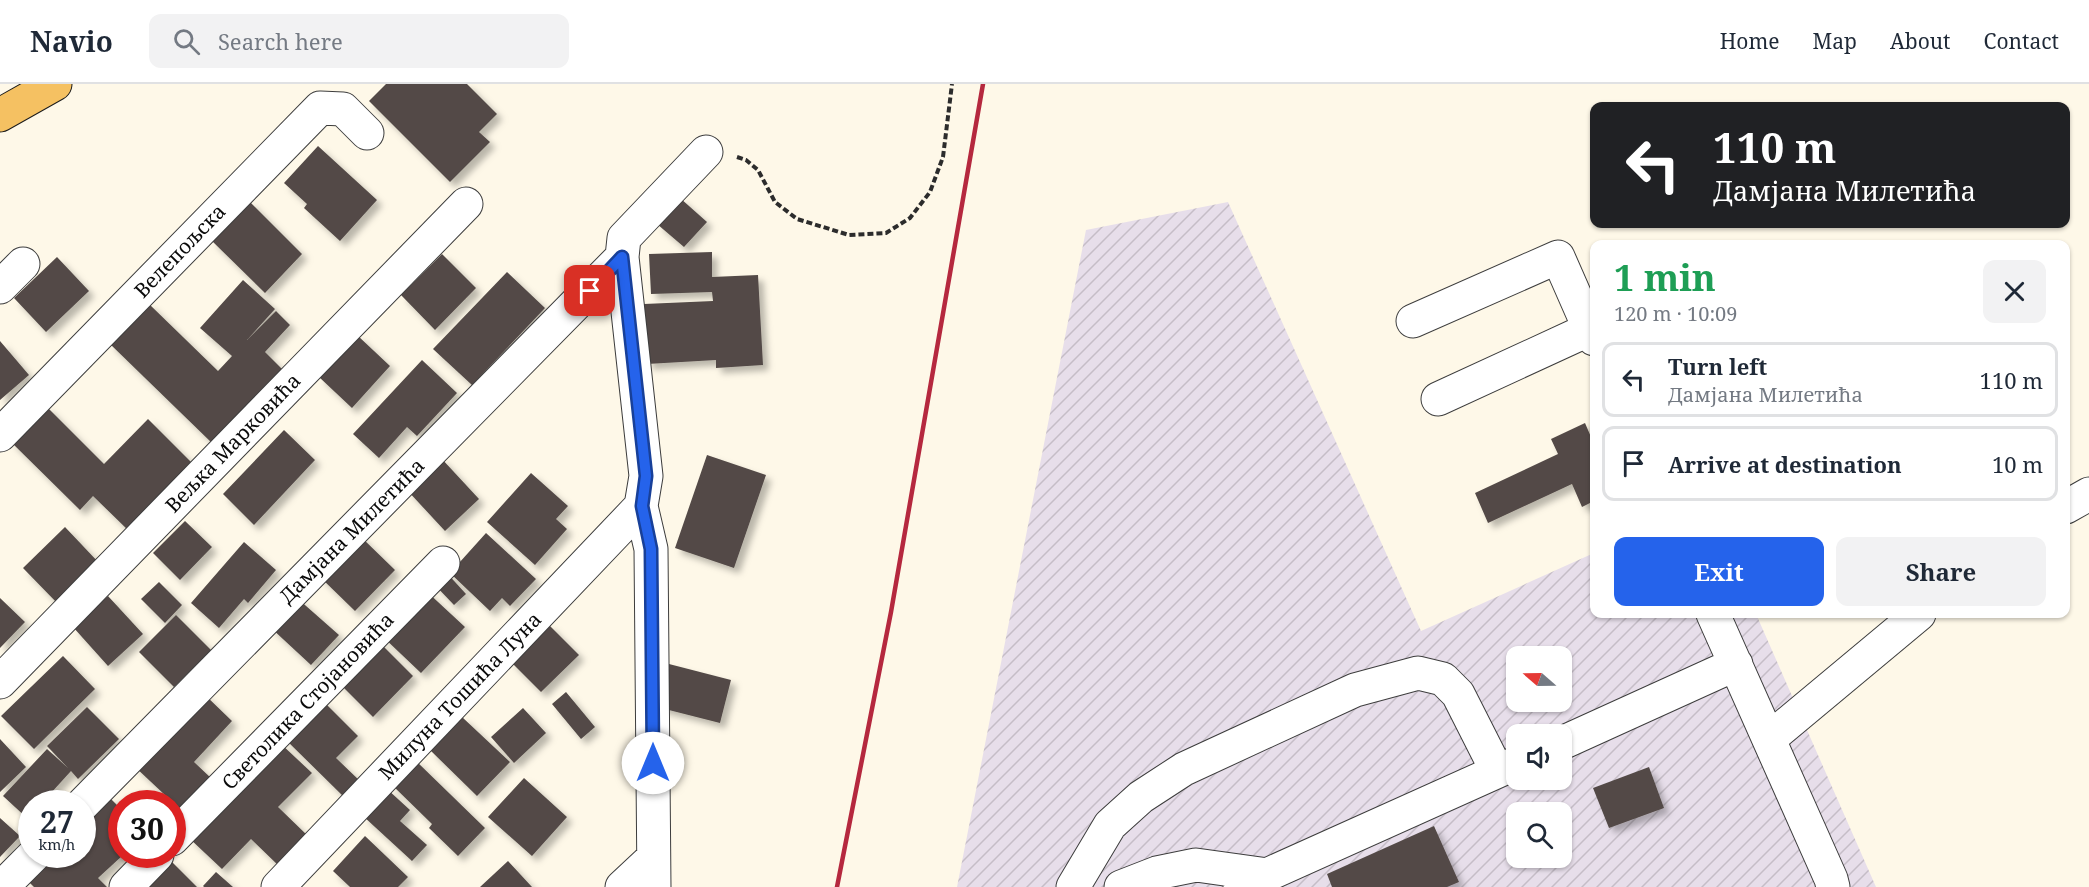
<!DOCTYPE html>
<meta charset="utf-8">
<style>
body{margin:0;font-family:"Noto Serif",serif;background:#f2f2f3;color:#1f2937;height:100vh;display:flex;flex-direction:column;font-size:22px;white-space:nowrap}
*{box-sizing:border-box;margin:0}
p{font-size:20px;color:#747a83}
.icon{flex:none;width:33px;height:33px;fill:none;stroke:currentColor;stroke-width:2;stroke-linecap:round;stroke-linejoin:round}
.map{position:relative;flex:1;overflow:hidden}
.panel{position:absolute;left:1590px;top:156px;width:480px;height:378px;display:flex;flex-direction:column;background:#fff;border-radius:12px;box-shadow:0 2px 4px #0004}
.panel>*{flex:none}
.top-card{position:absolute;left:1590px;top:18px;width:480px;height:126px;border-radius:12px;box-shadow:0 2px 4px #0004;background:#202124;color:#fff;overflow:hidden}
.needle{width:39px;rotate:290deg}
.controls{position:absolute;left:1506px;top:562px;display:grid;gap:12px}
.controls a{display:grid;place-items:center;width:66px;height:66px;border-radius:12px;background:#fff;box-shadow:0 2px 4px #0004;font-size:30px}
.speed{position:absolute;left:18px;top:706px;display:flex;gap:12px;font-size:30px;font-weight:700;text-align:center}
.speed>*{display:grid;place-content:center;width:78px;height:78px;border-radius:50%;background:#fff;box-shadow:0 2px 4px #0004;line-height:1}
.speed small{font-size:15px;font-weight:400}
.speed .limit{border:9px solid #d22;background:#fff;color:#111}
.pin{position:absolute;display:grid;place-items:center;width:51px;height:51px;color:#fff;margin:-26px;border-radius:12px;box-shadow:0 3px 9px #0006}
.me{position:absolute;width:66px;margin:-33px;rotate:0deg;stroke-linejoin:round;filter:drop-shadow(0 0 4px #0008)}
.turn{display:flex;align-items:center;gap:21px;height:126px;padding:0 24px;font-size:27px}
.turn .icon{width:78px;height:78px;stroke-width:2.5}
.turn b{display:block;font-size:42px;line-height:51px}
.round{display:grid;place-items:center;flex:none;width:63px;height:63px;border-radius:12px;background:#f2f2f3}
.headline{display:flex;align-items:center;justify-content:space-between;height:102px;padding:0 24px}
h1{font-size:36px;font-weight:700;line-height:45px;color:#1e9e55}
.primary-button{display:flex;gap:12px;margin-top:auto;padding:12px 24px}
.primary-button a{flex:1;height:69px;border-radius:12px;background:#2563eb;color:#fff;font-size:24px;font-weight:700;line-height:69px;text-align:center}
.primary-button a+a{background:#f2f2f3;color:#1f2937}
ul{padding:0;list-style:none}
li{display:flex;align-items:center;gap:18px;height:75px;margin:0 12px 9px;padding:0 12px;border:3px solid #e0e1e3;border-radius:12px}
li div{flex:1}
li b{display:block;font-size:22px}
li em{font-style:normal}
header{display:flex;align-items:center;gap:36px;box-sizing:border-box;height:84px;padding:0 30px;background:#fff;border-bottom:2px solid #e0e1e3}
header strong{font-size:28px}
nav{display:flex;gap:33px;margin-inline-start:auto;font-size:21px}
.search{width:420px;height:54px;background:#f2f2f3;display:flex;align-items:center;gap:15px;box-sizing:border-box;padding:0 21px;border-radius:12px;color:#747a83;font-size:22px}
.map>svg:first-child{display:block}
.industrial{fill:url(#industrial-furrows);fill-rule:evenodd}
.building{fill:#534a47;filter:url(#shadow)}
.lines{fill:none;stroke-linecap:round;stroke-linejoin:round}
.minor-casing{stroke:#3d3d3d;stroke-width:35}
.major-casing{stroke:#1b1b1b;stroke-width:35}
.path{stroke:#2c2c2c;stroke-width:4;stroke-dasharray:6 3;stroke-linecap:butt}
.minor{stroke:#fff;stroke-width:33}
.major{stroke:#f5c162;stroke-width:33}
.rail{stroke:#b5283e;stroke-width:4.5}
.route-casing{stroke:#184099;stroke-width:15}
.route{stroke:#2563eb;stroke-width:10}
.labels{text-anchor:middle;stroke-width:6;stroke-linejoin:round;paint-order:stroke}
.street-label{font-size:20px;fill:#0a0a0a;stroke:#fff}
</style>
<header>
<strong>Navio</strong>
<div class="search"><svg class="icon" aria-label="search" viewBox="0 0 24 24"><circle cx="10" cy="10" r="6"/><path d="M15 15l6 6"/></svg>Search here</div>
<nav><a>Home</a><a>Map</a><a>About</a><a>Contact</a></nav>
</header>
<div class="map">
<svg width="2089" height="803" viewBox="0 0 2089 803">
<defs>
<pattern id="industrial-furrows" width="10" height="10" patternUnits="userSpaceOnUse" patternTransform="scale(1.5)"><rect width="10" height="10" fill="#e7deea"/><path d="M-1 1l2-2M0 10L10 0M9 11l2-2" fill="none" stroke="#c5bdc7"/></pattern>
<filter id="shadow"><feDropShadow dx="5.5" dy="5.5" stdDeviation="3" flood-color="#0004"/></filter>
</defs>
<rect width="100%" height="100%" fill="#fef8e8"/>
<path class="industrial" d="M 1228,118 L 1421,547 L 1594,469 L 1594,530 L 1756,530 L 1876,803 L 957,803 L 1086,146 ZM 1516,573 L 1562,573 L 1562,618 L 1516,618 ZM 1516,651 L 1562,651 L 1562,696 L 1516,696 ZM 1516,729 L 1562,729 L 1562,774 L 1516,774 Z"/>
<path class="building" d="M 386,0 L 467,0 L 497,30 L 479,48 L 490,58 L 450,98 L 369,17 Z
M 318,62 L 377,116 L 340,157 L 304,124 L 307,120 L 284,99 Z
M 680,114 L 707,138 L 684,163 L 657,140 Z
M 249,117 L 302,170 L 265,209 L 211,156 Z
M 712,168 L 712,193 L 758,191 L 763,281 L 716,284 L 716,276 L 647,280 L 644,220 L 713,217 L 712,208 L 651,210 L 649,170 Z
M 442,170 L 476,204 L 435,246 L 401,211 Z
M 57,173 L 89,207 L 46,248 L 14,214 Z
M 507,188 L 545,224 L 472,301 L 433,265 Z
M 243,196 L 275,225 L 247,256 L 276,227 L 290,241 L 265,268 L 285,288 L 214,361 L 109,259 L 148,219 L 218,287 L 232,272 L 200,244 Z
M 357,251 L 390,282 L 352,324 L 319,293 Z
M 0,257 L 29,291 L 0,316 Z
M 422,276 L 457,309 L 417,352 L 407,343 L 379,374 L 353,350 Z
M 46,322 L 104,380 L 148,335 L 196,383 L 131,449 L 93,412 L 80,426 L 10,357 Z
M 1585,339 L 1594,360 L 1594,417 L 1582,423 L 1572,400 L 1488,439 L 1475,409 L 1558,370 L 1551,355 Z
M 284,346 L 315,376 L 254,441 L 223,410 Z
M 707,371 L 766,391 L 734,484 L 675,464 Z
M 441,374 L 479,415 L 445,447 L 407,406 Z
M 531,389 L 568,422 L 556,435 L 567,445 L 535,481 L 487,438 Z
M 185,437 L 212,463 L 180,496 L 153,469 Z
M 65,443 L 100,480 L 58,520 L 23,484 Z
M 486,449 L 536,495 L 510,522 L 502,514 L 490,527 L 450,489 Z
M 359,451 L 395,486 L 355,527 L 319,492 Z
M 244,458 L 276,486 L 248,519 L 244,515 L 219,544 L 191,519 Z
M 445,487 L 466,510 L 454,521 L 432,498 Z
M 159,498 L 182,521 L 165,539 L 141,515 Z
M 424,505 L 465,543 L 421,589 L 381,551 Z
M 108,512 L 143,550 L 108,582 L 73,543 Z
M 0,514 L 25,538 L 0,564 Z
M 297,514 L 339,551 L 311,581 L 270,543 Z
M 176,531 L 211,566 L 174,603 L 139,568 Z
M 548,540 L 579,571 L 541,608 L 510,577 Z
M 375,554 L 413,592 L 373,633 L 335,595 Z
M 63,572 L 95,605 L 34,665 L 1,632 Z
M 669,580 L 731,596 L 720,639 L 657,623 Z
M 566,608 L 595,643 L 581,655 L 552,620 Z
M 203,609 L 232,637 L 194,678 L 212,695 L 182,727 L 134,682 Z
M 321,615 L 358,652 L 336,674 L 361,698 L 345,714 L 284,654 Z
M 87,623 L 119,655 L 78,695 L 71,687 L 41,720 L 32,720 L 32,731 L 28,735 L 3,712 L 47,665 L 68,684 L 47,662 Z
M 523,624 L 546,649 L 514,679 L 491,653 Z
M 462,633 L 510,678 L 477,712 L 430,666 Z
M 0,655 L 26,683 L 0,708 Z
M 280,659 L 312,689 L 278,723 L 309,753 L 281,784 L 251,755 L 222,785 L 189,754 Z
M 414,675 L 485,744 L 458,772 L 429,744 L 432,740 L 391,700 Z
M 1649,683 L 1664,724 L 1609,744 L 1593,704 Z
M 524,694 L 567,733 L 532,772 L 488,733 Z
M 387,705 L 410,726 L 400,737 L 427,761 L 412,777 L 363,732 Z
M 109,713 L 122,726 L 122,772 L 98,794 L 107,803 L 34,803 L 25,794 L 49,771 L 82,771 L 82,739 Z
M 0,734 L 20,752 L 0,773 Z
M 1434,742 L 1459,798 L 1447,803 L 1332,803 L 1327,790 Z
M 365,752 L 408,793 L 398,803 L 350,803 L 333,787 Z
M 170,776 L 197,803 L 142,803 Z
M 508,777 L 532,803 L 480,803 Z
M 216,788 L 233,803 L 204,803 L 203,802 Z"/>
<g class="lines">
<defs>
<path id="minor" d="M 0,203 L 23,180
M 1413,237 L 1558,173 L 1594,255
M 1438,315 L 1590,245
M 0,351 L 320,24 L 343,25 L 367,49
M 2066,423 L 2089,410
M 1713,530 L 1831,795 L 1833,803
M 0,598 L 466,120
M 1769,655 L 1919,530
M 1562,659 L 1736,580
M 82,721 L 622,173
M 172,755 L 443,479
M 2,803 L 34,771
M 126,803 L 157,771
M 278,803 L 641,422
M 622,803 L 653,774
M 654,803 L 651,465 L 641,422 L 646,392 L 622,173 L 624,154 L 706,68
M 1073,803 L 1110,741 L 1141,713 L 1184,685 L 1355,606 L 1418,589 L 1443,595 L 1458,610 L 1497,687
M 1121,803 L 1157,789 L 1196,781 L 1268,791
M 1240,803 L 1516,679"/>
<path id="major" d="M 0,31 L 55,0"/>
</defs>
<use href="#minor" class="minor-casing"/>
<use href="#major" class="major-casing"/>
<path class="path" d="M 737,73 L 746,76 L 758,86 L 775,118 L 797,135 L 849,151 L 886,149 L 910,134 L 930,108 L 943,73 L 952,0"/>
<use href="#minor" class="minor"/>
<use href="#major" class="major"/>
<path class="rail" d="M 837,803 L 891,528 L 983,0"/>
</g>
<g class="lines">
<defs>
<path id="route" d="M 590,207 L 622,173 L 646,392 L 642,422 L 651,465 L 653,679"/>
</defs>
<use href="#route" class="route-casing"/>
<use href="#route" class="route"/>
</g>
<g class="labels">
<g class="street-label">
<text transform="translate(180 167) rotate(-46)" y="7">Велепољска</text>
<text transform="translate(233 359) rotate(-46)" y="7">Вељка Марковића</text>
<text transform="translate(352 447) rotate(-45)" y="7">Дамјана Милетића</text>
<text transform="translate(460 612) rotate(-46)" y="7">Милуна Тошића Луна</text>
<text transform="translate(308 617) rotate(-46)" y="7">Светолика Стојановића</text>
</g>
</g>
</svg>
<div class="controls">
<a><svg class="needle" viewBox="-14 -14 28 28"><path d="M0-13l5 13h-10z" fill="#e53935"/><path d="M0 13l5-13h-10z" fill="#747a83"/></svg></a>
<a><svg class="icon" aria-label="sound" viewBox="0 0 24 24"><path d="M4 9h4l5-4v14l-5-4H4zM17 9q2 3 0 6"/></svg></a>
<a><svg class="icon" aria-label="search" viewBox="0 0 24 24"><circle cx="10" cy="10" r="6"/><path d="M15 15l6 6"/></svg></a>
</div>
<div class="speed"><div>27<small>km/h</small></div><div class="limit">30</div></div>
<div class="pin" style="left:590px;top:207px;background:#d93025"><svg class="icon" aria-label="arrive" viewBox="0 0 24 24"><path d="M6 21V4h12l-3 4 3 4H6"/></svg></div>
<svg class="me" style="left:653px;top:679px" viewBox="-20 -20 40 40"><circle r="19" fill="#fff"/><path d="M0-13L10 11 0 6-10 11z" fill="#2563eb"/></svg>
<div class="top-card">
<div class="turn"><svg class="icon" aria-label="left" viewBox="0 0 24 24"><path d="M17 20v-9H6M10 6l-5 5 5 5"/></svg><div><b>110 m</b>Дамјана Милетића</div></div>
</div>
<section class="panel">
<div class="headline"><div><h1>1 min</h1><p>120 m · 10:09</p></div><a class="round"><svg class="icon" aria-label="close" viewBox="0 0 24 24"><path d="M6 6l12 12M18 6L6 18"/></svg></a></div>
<ul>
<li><svg class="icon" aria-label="left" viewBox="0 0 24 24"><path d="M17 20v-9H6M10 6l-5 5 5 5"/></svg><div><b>Turn left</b><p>Дамјана Милетића</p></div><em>110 m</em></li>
<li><svg class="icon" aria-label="arrive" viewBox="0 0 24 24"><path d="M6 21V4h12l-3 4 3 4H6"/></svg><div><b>Arrive at destination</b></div><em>10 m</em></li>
</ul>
<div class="primary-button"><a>Exit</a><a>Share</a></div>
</section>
</div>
